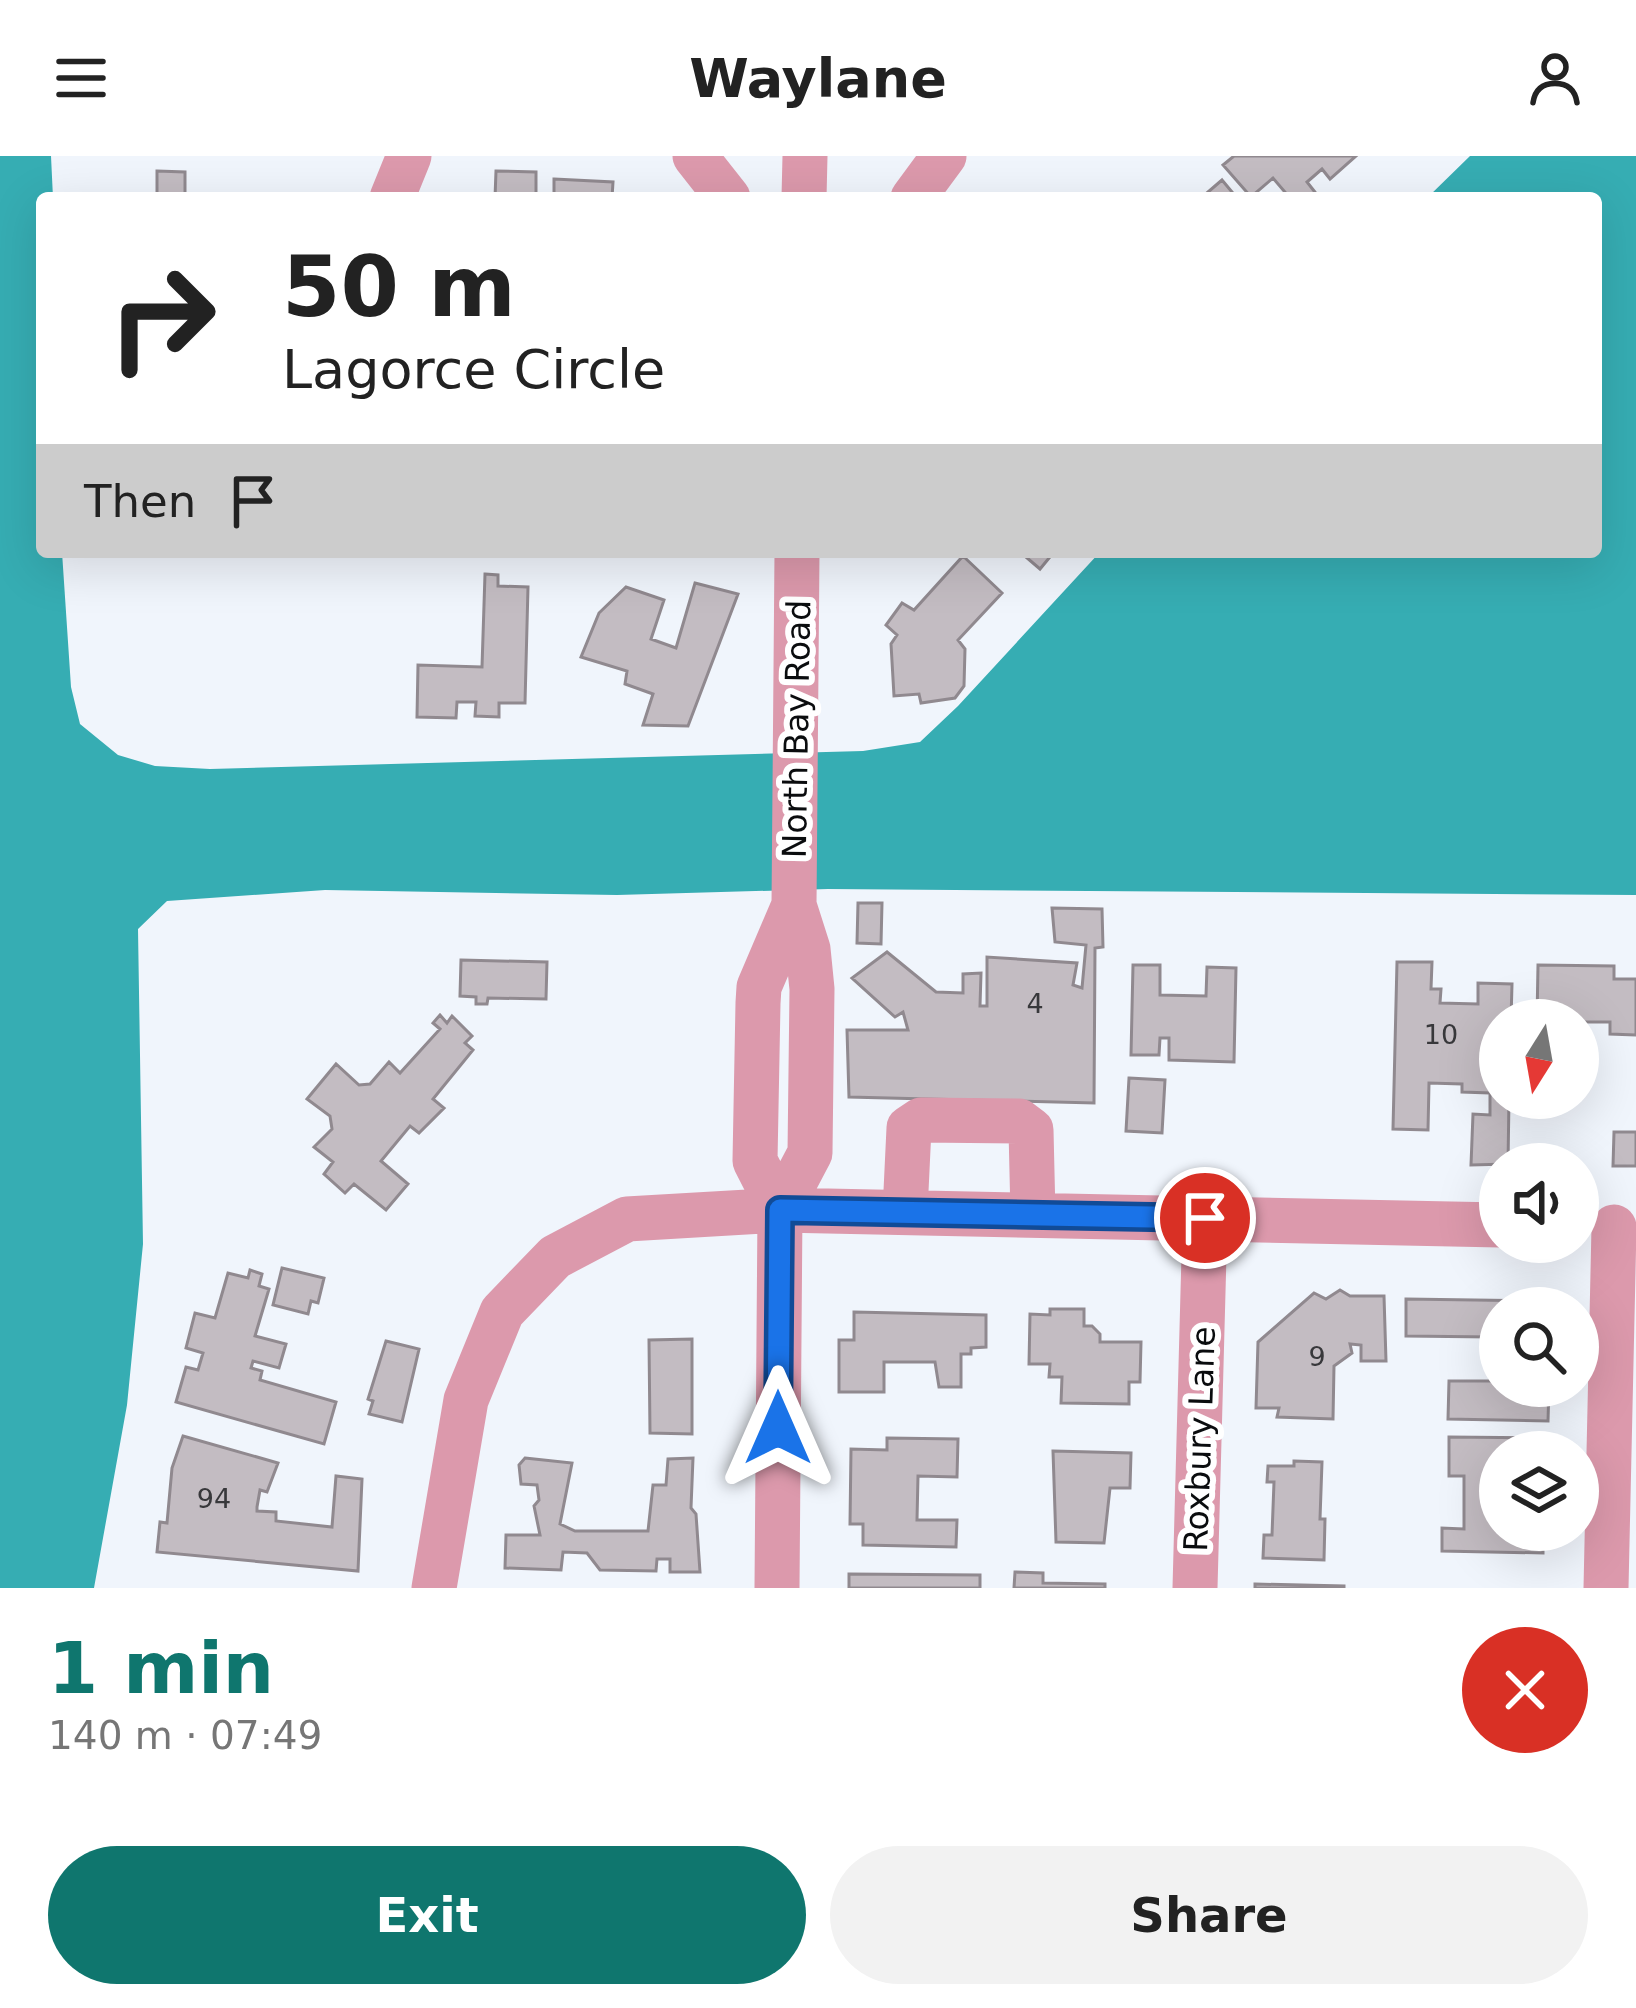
<!DOCTYPE html>
<meta charset="utf-8">
<style>
body{margin:0;font-family:"DejaVu Sans",sans-serif;background:#f2f2f2;color:#222;height:100vh;display:flex;flex-direction:column;font-size:45px;white-space:nowrap}
*{box-sizing:border-box;margin:0}
p{font-size:39px;color:#767676}
.icon{flex:none;width:66px;height:66px;fill:none;stroke:currentColor;stroke-width:2;stroke-linecap:round;stroke-linejoin:round}
.map{position:relative;height:1432px;overflow:hidden}
.side{display:flex;flex-direction:column;background:#fff;flex:1}
.side>*{flex:none}
.guide{position:absolute;left:36px;top:36px;width:1566px;height:366px;border-radius:12px;box-shadow:0 12px 48px #0002;background:#fff;color:#222;overflow:hidden}
.needle{width:78px;rotate:191deg}
.controls{position:absolute;left:1479px;top:843px;display:grid;gap:24px}
.controls a{display:grid;place-items:center;width:120px;height:120px;border-radius:50%;background:#fff;box-shadow:0 12px 48px #0002;font-size:60px}
.pin{position:absolute;display:grid;place-items:center;width:102px;height:102px;color:#fff;margin:-51px;border:6px solid #fff;border-radius:50%;box-shadow:0 3px 12px #0007}
.me{position:absolute;width:132px;margin:-66px;rotate:0deg;stroke-linejoin:round;filter:drop-shadow(0 0 9px #0008)}
.turn{display:flex;align-items:center;gap:42px;height:252px;padding:0 48px;font-size:54px}
.turn .icon{width:156px;height:156px;stroke-width:2.5}
.turn b{display:block;font-size:84px;line-height:102px}
.then{display:flex;align-items:center;height:114px;padding:0 48px;background:#0003;gap:24px;font-size:45px}
.round{display:grid;place-items:center;flex:none;width:126px;height:126px;border-radius:63px;background:#f2f2f2}
.overview{display:flex;align-items:center;justify-content:space-between;height:204px;padding:0 48px}
h1{font-size:72px;font-weight:700;line-height:90px;color:#0f766e}
.action{display:flex;gap:24px;margin-top:auto;padding:24px 48px}
.action a{flex:1;height:138px;border-radius:72px;background:#0f766e;color:#fff;font-size:48px;font-weight:700;line-height:138px;text-align:center}
.action a+a{background:#f2f2f2;color:#222}
header{display:flex;justify-content:space-between;align-items:center;height:156px;padding:0 48px;background:#fff;font-size:54px;font-weight:700}
.map>svg:first-child{display:block}
.water{fill:#36adb3}
.building{fill:#c3bcc2;stroke:#90898f;stroke-width:3}
.lines{fill:none;stroke-linecap:round;stroke-linejoin:round}
.minor{stroke:#dc99ac;stroke-width:45}
.route-casing{stroke:#114b97;stroke-width:30}
.route{stroke:#1a73e8;stroke-width:21}
.labels{text-anchor:middle;stroke-width:12;stroke-linejoin:round;paint-order:stroke}
.number-label{font-size:27px;fill:#38383b}
.street-label{font-size:33px;fill:#0a0c0e;stroke:#fff}
</style>
<header><svg class="icon" aria-label="menu" viewBox="0 0 24 24"><path d="M4 6h16M4 12h16M4 18h16"/></svg>Waylane<svg class="icon" aria-label="person" viewBox="0 0 24 24"><circle cx="12" cy="8" r="4"/><path d="M4 21q1-7 8-7t8 7"/></svg></header>
<div class="map">
<svg width="1636" height="1432" viewBox="0 0 1636 1432">
<rect width="100%" height="100%" fill="#f0f5fc"/>
<path class="water" d="M 0,0 L 51,0 L 53,42 L 42,42 L 42,396 L 62,396 L 71,531 L 80,568 L 118,599 L 155,610 L 210,613 L 863,595 L 920,586 L 958,550 L 1100,396 L 1596,396 L 1596,42 L 1427,42 L 1470,0 L 1636,0 L 1636,739 L 828,733 L 617,739 L 325,734 L 167,745 L 138,773 L 143,1088 L 127,1249 L 94,1432 L 0,1432 Z"/>
<path class="building" d="M 1234,0 L 1356,0 L 1330,23 L 1322,13 L 1307,26 L 1318,40 L 1316,42 L 1290,42 L 1273,22 L 1251,41 L 1223,9 Z
M 157,15 L 185,16 L 185,42 L 145,42 L 157,41 Z
M 496,15 L 536,16 L 536,42 L 495,42 Z
M 554,23 L 613,26 L 612,42 L 554,42 Z
M 1222,24 L 1237,42 L 1201,42 Z
M 1020,396 L 1054,396 L 1040,413 Z
M 963,400 L 1002,437 L 958,484 L 965,493 L 964,530 L 955,542 L 921,547 L 919,538 L 894,540 L 891,488 L 897,479 L 886,469 L 902,447 L 914,454 Z
M 485,418 L 498,419 L 498,430 L 528,431 L 525,547 L 499,547 L 499,561 L 475,560 L 476,546 L 457,546 L 456,562 L 417,561 L 418,509 L 482,511 Z
M 695,427 L 738,438 L 688,570 L 643,569 L 653,538 L 625,528 L 627,515 L 581,501 L 599,457 L 626,431 L 664,444 L 651,483 L 676,492 Z
M 858,747 L 882,747 L 881,788 L 857,787 Z
M 1052,752 L 1102,753 L 1103,791 L 1095,792 L 1094,947 L 849,941 L 847,874 L 908,874 L 903,856 L 895,861 L 852,822 L 887,796 L 936,836 L 963,837 L 963,818 L 981,817 L 980,850 L 987,850 L 987,801 L 1077,807 L 1073,829 L 1082,832 L 1086,789 L 1055,786 Z
M 461,804 L 547,806 L 546,843 L 488,842 L 487,848 L 476,848 L 476,841 L 460,840 Z
M 1397,806 L 1432,806 L 1431,833 L 1441,833 L 1440,847 L 1478,848 L 1478,827 L 1512,828 L 1511,864 L 1500,864 L 1500,942 L 1509,942 L 1508,1008 L 1471,1009 L 1473,958 L 1490,959 L 1490,937 L 1462,936 L 1462,928 L 1429,927 L 1428,974 L 1393,973 Z
M 1133,809 L 1160,809 L 1160,839 L 1206,840 L 1207,811 L 1236,812 L 1234,906 L 1169,904 L 1169,882 L 1160,882 L 1159,899 L 1131,899 Z
M 1538,809 L 1614,810 L 1614,823 L 1636,823 L 1636,879 L 1610,878 L 1610,866 L 1583,866 L 1582,883 L 1578,883 L 1578,864 L 1537,864 Z
M 440,859 L 447,867 L 452,860 L 472,880 L 465,887 L 473,894 L 433,943 L 444,952 L 419,977 L 410,970 L 381,1005 L 408,1028 L 386,1054 L 354,1028 L 345,1037 L 324,1018 L 333,1006 L 314,991 L 332,973 L 330,960 L 307,943 L 336,908 L 359,929 L 370,928 L 389,906 L 400,917 L 440,873 L 433,867 Z
M 1129,922 L 1165,924 L 1162,977 L 1126,975 Z
M 1614,976 L 1636,976 L 1636,1010 L 1613,1010 Z
M 282,1112 L 324,1122 L 318,1147 L 311,1145 L 308,1158 L 273,1149 Z
M 250,1114 L 262,1118 L 259,1130 L 269,1133 L 255,1180 L 286,1188 L 279,1212 L 253,1205 L 251,1212 L 262,1215 L 260,1224 L 336,1246 L 324,1288 L 176,1246 L 186,1211 L 198,1214 L 203,1197 L 186,1192 L 195,1157 L 215,1162 L 228,1117 L 248,1122 Z
M 1340,1134 L 1350,1140 L 1384,1140 L 1386,1205 L 1361,1205 L 1361,1189 L 1350,1188 L 1352,1197 L 1334,1210 L 1333,1263 L 1277,1261 L 1279,1252 L 1256,1252 L 1258,1186 L 1314,1137 L 1326,1143 Z
M 1406,1143 L 1550,1145 L 1550,1152 L 1500,1152 L 1500,1230 L 1549,1230 L 1548,1265 L 1448,1263 L 1449,1225 L 1490,1225 L 1491,1181 L 1406,1180 Z
M 1050,1153 L 1084,1153 L 1084,1170 L 1092,1170 L 1100,1178 L 1100,1186 L 1141,1186 L 1140,1226 L 1129,1226 L 1129,1248 L 1061,1247 L 1062,1221 L 1049,1221 L 1050,1208 L 1029,1208 L 1030,1158 L 1050,1159 Z
M 854,1156 L 986,1159 L 986,1191 L 971,1192 L 971,1198 L 961,1198 L 961,1231 L 939,1231 L 935,1206 L 884,1206 L 884,1236 L 839,1236 L 839,1184 L 854,1184 Z
M 692,1183 L 692,1278 L 650,1277 L 649,1184 Z
M 386,1185 L 419,1193 L 402,1266 L 369,1258 L 373,1245 L 368,1243 Z
M 183,1280 L 278,1307 L 267,1336 L 260,1334 L 257,1351 L 257,1355 L 276,1356 L 276,1365 L 332,1371 L 336,1320 L 362,1323 L 358,1415 L 157,1396 L 160,1366 L 167,1367 L 172,1312 Z
M 1449,1281 L 1555,1282 L 1555,1296 L 1500,1296 L 1500,1374 L 1543,1374 L 1543,1397 L 1442,1395 L 1442,1372 L 1464,1373 L 1464,1320 L 1449,1320 Z
M 887,1282 L 958,1283 L 957,1321 L 918,1320 L 917,1364 L 957,1364 L 956,1391 L 863,1389 L 863,1368 L 850,1368 L 851,1293 L 887,1294 Z
M 1053,1295 L 1131,1297 L 1130,1332 L 1110,1332 L 1104,1387 L 1056,1386 Z
M 525,1302 L 572,1307 L 560,1368 L 575,1375 L 648,1375 L 653,1329 L 666,1329 L 668,1303 L 693,1302 L 691,1352 L 696,1358 L 700,1416 L 670,1416 L 670,1403 L 657,1403 L 656,1415 L 600,1414 L 587,1397 L 563,1396 L 561,1414 L 505,1412 L 506,1379 L 540,1379 L 534,1350 L 539,1344 L 537,1329 L 521,1328 L 519,1309 Z
M 1294,1305 L 1322,1306 L 1320,1363 L 1325,1363 L 1324,1404 L 1263,1402 L 1264,1379 L 1272,1379 L 1274,1326 L 1267,1326 L 1268,1310 L 1294,1310 Z
M 1015,1416 L 1043,1417 L 1043,1427 L 1105,1428 L 1105,1432 L 1014,1432 Z
M 849,1418 L 980,1419 L 980,1432 L 849,1432 Z
M 1255,1428 L 1344,1430 L 1344,1432 L 1255,1432 Z"/>
<g class="lines">
<path class="minor" d="M 695,0 L 728,42
M 392,42 L 409,0
M 804,42 L 805,0
M 913,42 L 944,0
M 780,1054 L 810,997 L 812,833 L 808,793 L 794,749 L 797,396
M 905,1056 L 909,972 L 921,964 L 1019,965 L 1031,974 L 1033,1059
M 434,1432 L 466,1244 L 502,1156 L 555,1101 L 627,1063 L 780,1054 L 1500,1069
M 777,1432 L 780,1054 L 755,1005 L 758,847 L 759,831 L 794,749
M 1195,1432 L 1205,1062
M 1606,1432 L 1614,1071"/>
</g>
<g class="lines">
<defs>
<path id="route" d="M 778,1272 L 780,1054 L 1205,1062"/>
</defs>
<use href="#route" class="route-casing"/>
<use href="#route" class="route"/>
</g>
<g class="labels">
<g class="number-label">
<text x="1035" y="857">4</text>
<text x="1441" y="888">10</text>
<text x="1317" y="1210">9</text>
<text x="214" y="1352">94</text>
</g>
<g class="street-label">
<text transform="translate(796 573) rotate(-89)" y="12">North Bay Road</text>
<text transform="translate(1199 1283) rotate(-88)" y="12">Roxbury Lane</text>
</g>
</g>
</svg>
<div class="controls">
<a><svg class="needle" viewBox="-14 -14 28 28"><path d="M0-13l5 13h-10z" fill="#e53935"/><path d="M0 13l5-13h-10z" fill="#767676"/></svg></a>
<a><svg class="icon" aria-label="sound" viewBox="0 0 24 24"><path d="M4 9h4l5-4v14l-5-4H4zM17 9q2 3 0 6"/></svg></a>
<a><svg class="icon" aria-label="search" viewBox="0 0 24 24"><circle cx="10" cy="10" r="6"/><path d="M15 15l6 6"/></svg></a>
<a><svg class="icon" aria-label="layers" viewBox="0 0 24 24"><path d="M12 4l9 5-9 5-9-5zM3 14l9 5 9-5"/></svg></a>
</div>
<div class="pin" style="left:1205px;top:1062px;background:#d93025"><svg class="icon" aria-label="arrive" viewBox="0 0 24 24"><path d="M6 21V4h12l-3 4 3 4H6"/></svg></div>
<svg class="me" style="left:778px;top:1272px" viewBox="-20 -20 40 40"><path d="M0-17L14 15 0 8-14 15z" fill="#1a73e8" stroke="#fff" stroke-width="4"/></svg>
<div class="guide">
<div class="turn"><svg class="icon" aria-label="right" viewBox="0 0 24 24"><path d="M7 20v-9h11M14 6l5 5-5 5"/></svg><div><b>50 m</b>Lagorce Circle</div></div>
<div class="then">Then<svg class="icon" aria-label="arrive" viewBox="0 0 24 24"><path d="M6 21V4h12l-3 4 3 4H6"/></svg></div>
</div>
</div>
<section class="side">
<div class="overview"><div><h1>1 min</h1><p>140 m · 07:49</p></div><a class="round" style="background:#d93025;color:#fff"><svg class="icon" aria-label="close" viewBox="0 0 24 24"><path d="M6 6l12 12M18 6L6 18"/></svg></a></div>
<div class="action"><a>Exit</a><a>Share</a></div>
</section>
